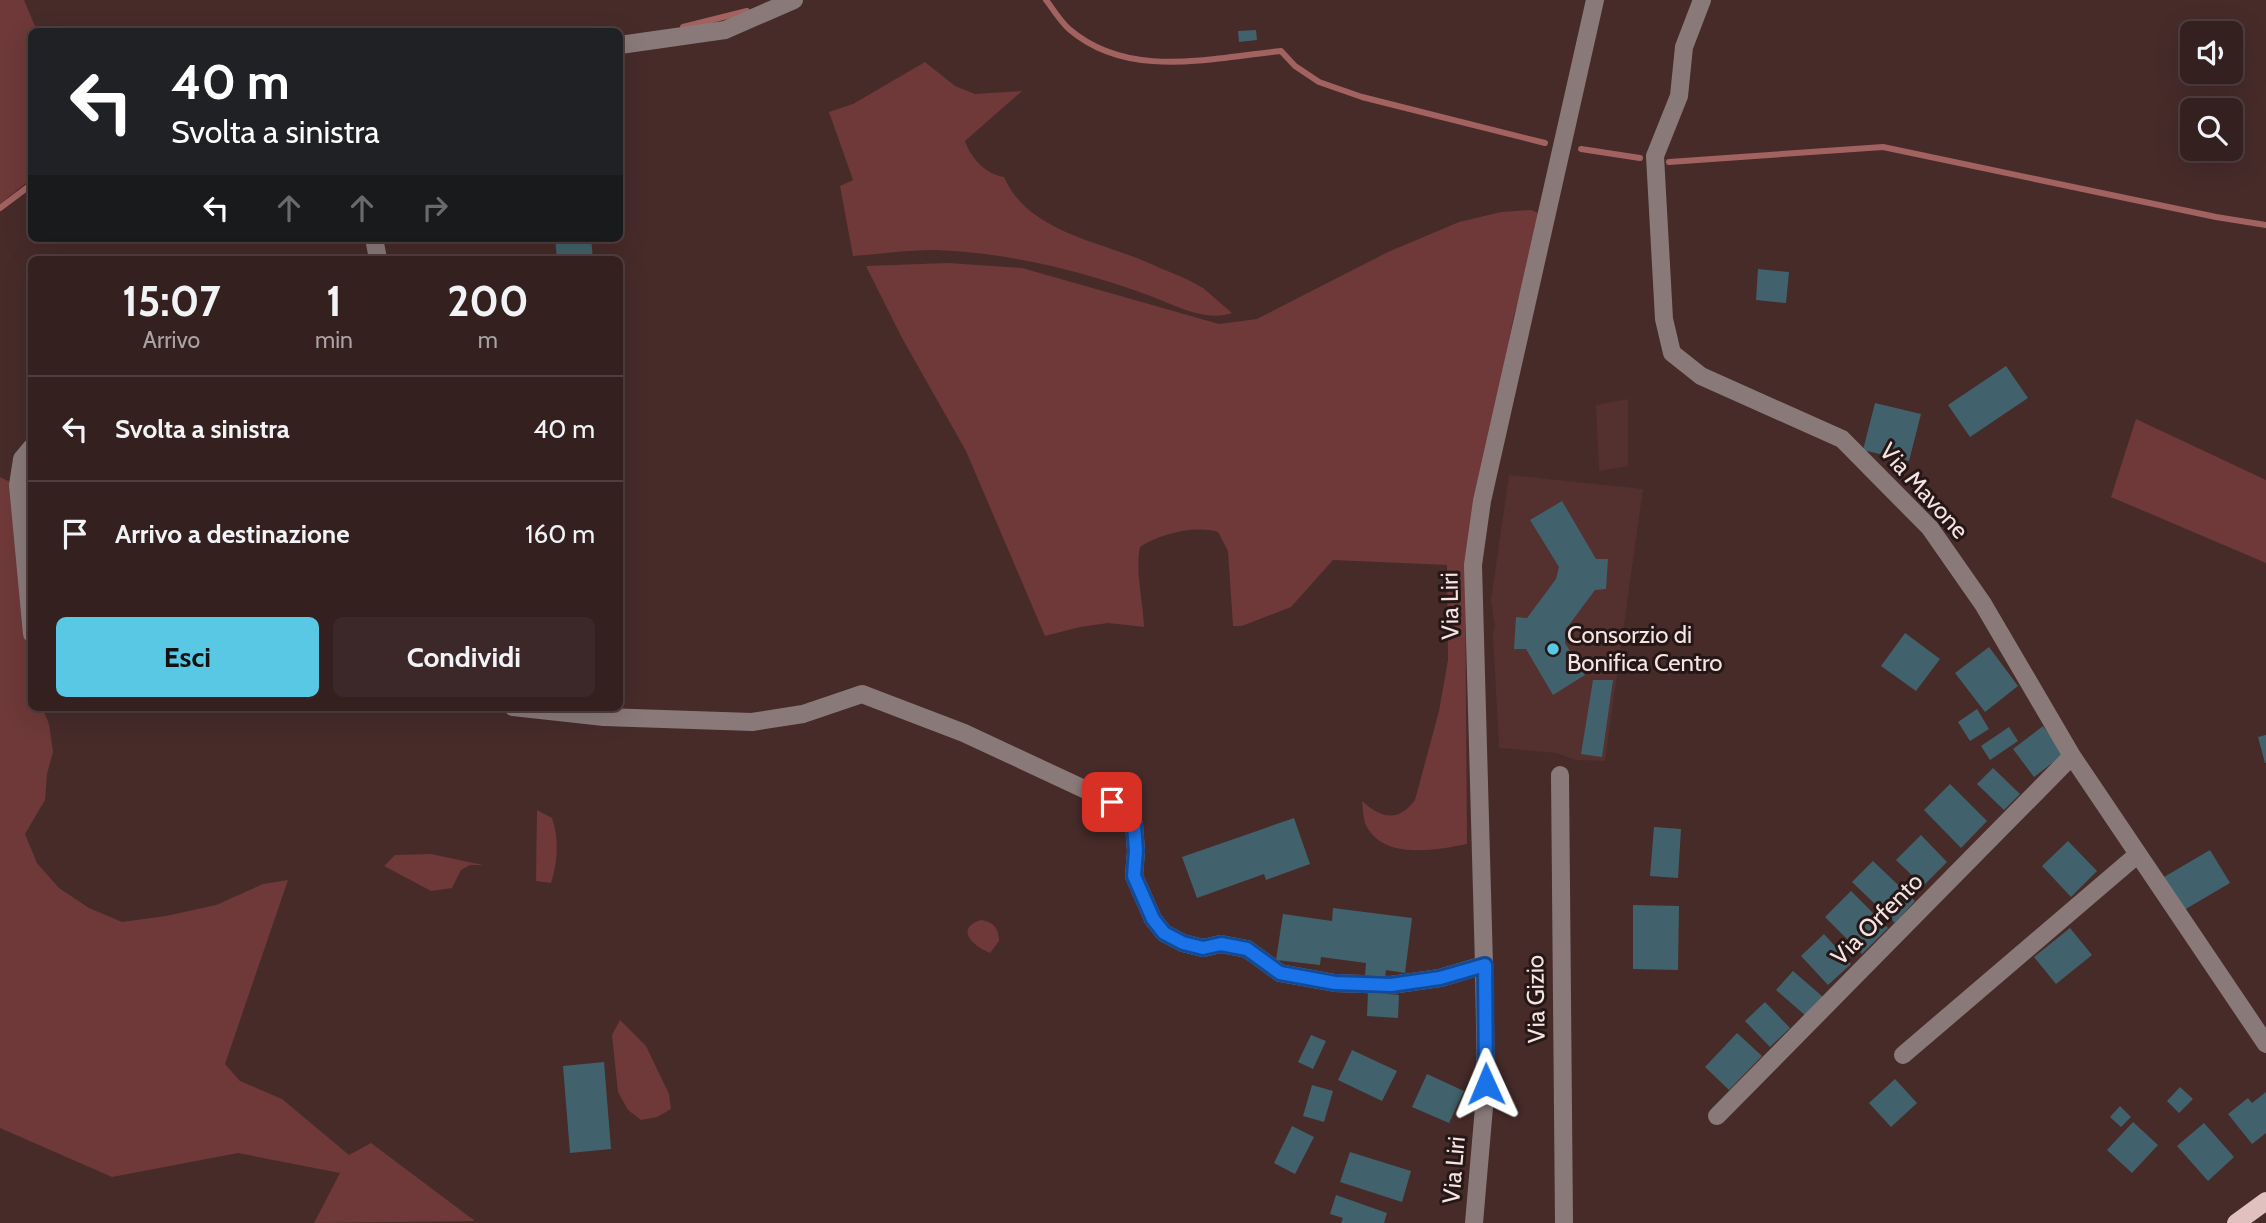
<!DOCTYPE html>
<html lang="it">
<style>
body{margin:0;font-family:Cabin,sans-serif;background:#3c2828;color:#f1f3f6;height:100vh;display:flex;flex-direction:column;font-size:26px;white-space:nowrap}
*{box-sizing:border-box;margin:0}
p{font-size:23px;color:#a9a3a4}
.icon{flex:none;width:38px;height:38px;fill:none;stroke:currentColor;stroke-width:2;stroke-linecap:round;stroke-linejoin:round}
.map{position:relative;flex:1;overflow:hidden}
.side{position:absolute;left:28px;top:256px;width:595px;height:455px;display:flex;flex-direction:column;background:#34201f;border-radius:10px;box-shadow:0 7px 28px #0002,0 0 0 2px #4e3e3d}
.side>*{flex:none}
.guide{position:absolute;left:28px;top:28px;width:595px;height:214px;border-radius:10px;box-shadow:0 7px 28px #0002,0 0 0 2px #4e3e3d;background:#202124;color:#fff;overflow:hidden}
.buttons{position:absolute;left:2180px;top:21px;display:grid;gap:14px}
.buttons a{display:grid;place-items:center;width:63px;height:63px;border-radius:10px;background:#34201f;box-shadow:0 7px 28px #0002,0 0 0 2px #4e3e3d;font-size:35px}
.pin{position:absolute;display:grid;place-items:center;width:60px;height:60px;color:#fff;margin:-30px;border-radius:14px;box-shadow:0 4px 10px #0006}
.me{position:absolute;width:77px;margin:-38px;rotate:359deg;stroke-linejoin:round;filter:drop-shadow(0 0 5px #0008)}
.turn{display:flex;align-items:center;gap:24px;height:147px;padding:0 28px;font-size:32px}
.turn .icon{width:91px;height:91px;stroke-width:2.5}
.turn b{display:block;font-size:49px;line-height:60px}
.lanes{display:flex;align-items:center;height:66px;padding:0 28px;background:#0003;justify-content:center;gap:35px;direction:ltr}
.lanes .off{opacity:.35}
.eta{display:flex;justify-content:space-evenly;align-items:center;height:119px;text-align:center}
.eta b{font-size:42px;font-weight:700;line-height:49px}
.primary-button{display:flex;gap:14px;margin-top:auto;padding:14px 28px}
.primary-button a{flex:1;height:80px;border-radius:10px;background:#59c8e4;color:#111;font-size:28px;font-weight:700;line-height:80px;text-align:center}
.primary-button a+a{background:#3c2828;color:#f1f3f6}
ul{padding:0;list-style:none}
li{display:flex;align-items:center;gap:21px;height:105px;padding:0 28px;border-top:2px solid #4e3e3d}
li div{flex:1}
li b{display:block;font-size:26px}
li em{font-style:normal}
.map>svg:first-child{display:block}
.built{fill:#54302f}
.green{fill:#6e3938}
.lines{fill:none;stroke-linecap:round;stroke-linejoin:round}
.stream{stroke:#a16260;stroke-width:6}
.building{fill:#41626c}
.minor{stroke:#897a79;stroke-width:18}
.major{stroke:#e0c1bf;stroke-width:18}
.route-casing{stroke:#114b97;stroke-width:18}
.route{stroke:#1a73e8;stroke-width:12}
.poi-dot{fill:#59c8e4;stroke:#241716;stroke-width:2.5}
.labels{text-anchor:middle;stroke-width:6;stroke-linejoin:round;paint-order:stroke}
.street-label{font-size:24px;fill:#f6e4e2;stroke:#241716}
.poi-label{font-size:24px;fill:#f6e4e2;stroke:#241716;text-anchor:start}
</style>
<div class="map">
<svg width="2266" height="1223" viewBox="0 0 2266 1223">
<rect width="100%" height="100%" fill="#462b29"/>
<path class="built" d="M 1628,399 L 1628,466 L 1599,471 L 1596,405 Z
M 1509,475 L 1643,489 L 1605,761 L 1576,760 L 1556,753 L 1499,748 L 1493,635 L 1495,626 L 1491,600 Z"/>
<path class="green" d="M 0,0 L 24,0 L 37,31 L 32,32 L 31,179 L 0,204 Z
M 925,62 L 955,86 L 975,94 L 1022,91 L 965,141 C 971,158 985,174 1004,177 C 1028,232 1099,241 1149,263 C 1166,271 1187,278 1203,288 C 1213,296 1222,305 1232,313 C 1204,323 1171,303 1145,294 C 1079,270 1004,252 934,250 C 907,250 880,254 853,256 L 840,186 L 853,180 L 829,112 L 853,104 Z
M 1531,210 L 1543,215 L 1514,315 L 1465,559 L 1467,844 C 1437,850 1385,860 1367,827 C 1363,821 1363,809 1362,801 C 1381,818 1398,823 1415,800 L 1439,711 L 1448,660 L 1447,565 L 1333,560 L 1291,607 L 1242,626 L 1233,626 L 1228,551 L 1218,532 C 1194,525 1160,534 1140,547 C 1135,571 1143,601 1144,627 L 1108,623 L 1080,627 L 1045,636 L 966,451 L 902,338 L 866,266 L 948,263 L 1022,268 L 1219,324 L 1257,319 L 1388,252 L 1459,222 L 1501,212 Z
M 2136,419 L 2266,480 L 2266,563 L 2111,497 Z
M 31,451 L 32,707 L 42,707 L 49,724 L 53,752 L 47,774 L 45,800 L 25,834 L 37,863 L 59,888 L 89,908 L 122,922 L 166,916 L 216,905 L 263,884 L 288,880 L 225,1064 L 240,1081 L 282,1099 L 349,1155 L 371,1143 L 475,1221 L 314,1223 L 340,1173 L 238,1153 L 112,1177 L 0,1128 L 0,477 L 16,485 Z
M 537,810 L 552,818 C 559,838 558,862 551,883 L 536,881 Z
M 431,854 L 483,865 L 470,865 L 461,870 L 452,888 L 431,891 L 384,866 L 395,855 Z
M 981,920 C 994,922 999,929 999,941 L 990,953 C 973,946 954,929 981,920 Z
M 620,1020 L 646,1046 L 669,1094 L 671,1109 L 657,1117 L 641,1120 L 628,1110 L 618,1092 L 612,1035 Z"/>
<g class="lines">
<path class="stream" d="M 1046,0 C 1053,9 1060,21 1069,29 C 1128,80 1210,58 1281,51 L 1295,66 L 1319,82 L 1362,97 L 1545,143
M 683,27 L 747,11
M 1581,149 L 1640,158
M 1669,162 L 1883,147 L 2216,217 L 2266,225
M 0,208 L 32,184"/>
</g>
<path class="building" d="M 1256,30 L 1257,40 L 1239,42 L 1238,31 Z
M 555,238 L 591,238 L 593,259 L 557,259 Z
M 1758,269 L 1789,272 L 1786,303 L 1756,300 Z
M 2006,366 L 2028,398 L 1970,437 L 1948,405 Z
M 1875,403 L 1921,414 L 1909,461 L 1863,450 Z
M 1562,501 L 1596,559 L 1608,559 L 1606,589 L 1595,590 L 1566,629 L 1565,643 L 1585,675 L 1553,695 L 1526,649 L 1514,649 L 1516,617 L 1527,618 L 1556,579 L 1559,567 L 1530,520 Z
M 1905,633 L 1940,659 L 1916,691 L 1881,666 Z
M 1989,647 L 2018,686 L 1985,712 L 1955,673 Z
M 1593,680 L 1613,680 L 1602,757 L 1581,754 Z
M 1977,709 L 1989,729 L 1970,741 L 1958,722 Z
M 2043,726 L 2064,754 L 2034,777 L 2013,749 Z
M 2009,727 L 2018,741 L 1990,760 L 1981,746 Z
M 2266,735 L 2266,763 L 2265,763 L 2258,737 Z
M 1993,768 L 2020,794 L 2004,810 L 1977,784 Z
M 1950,784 L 1987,821 L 1961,848 L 1924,810 Z
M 1294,818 L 1310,864 L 1266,880 L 1264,874 L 1197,898 L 1182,857 Z
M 1654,827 L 1681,829 L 1678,878 L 1650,876 Z
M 1921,835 L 1947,862 L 1923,886 L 1896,860 Z
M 2068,841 L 2097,871 L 2071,897 L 2042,866 Z
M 2210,850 L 2230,883 L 2184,910 L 2164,877 Z
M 1873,861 L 1915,901 L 1895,923 L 1852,882 Z
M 1851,891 L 1888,928 L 1862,954 L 1825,917 Z
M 1633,905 L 1679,906 L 1678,970 L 1633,969 Z
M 1333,908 L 1412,918 L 1405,973 L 1386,970 L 1385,978 L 1365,975 L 1366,963 L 1321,957 L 1320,965 L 1276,960 L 1283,914 L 1332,921 Z
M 2070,928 L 2092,955 L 2056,984 L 2034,957 Z
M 1824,934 L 1851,964 L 1828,985 L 1801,956 Z
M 1793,971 L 1823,997 L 1806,1016 L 1776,990 Z
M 1368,992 L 1399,995 L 1398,1018 L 1367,1016 Z
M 1765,1002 L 1790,1028 L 1770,1047 L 1745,1021 Z
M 1737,1033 L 1762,1056 L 1729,1090 L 1705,1067 Z
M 1311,1035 L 1326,1041 L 1313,1069 L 1298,1062 Z
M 1352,1050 L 1397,1071 L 1382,1101 L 1338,1080 Z
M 604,1062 L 611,1149 L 570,1153 L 563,1066 Z
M 1427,1074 L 1464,1091 L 1449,1123 L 1412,1107 Z
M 1895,1079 L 1917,1103 L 1891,1127 L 1869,1103 Z
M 1312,1085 L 1333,1091 L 1324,1122 L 1303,1116 Z
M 2180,1087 L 2193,1099 L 2179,1113 L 2167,1101 Z
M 2266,1092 L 2266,1133 L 2252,1144 L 2228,1114 L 2248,1098 L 2252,1103 Z
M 2120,1106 L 2131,1117 L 2121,1127 L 2110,1117 Z
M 2133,1122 L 2158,1145 L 2132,1173 L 2107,1150 Z
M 2204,1123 L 2234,1157 L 2208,1181 L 2177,1146 Z
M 1292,1126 L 1314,1137 L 1295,1174 L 1274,1163 Z
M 1350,1152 L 1411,1171 L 1402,1202 L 1340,1182 Z
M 1336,1195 L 1387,1213 L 1384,1223 L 1341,1223 L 1343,1218 L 1330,1214 Z"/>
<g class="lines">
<path class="minor" d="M 1702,0 L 1684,47 L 1679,96 L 1655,156 L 1664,319 L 1672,353 L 1701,376 L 1842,439 L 1930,528 L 1983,604 L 2072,756 L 2266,1044
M 620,45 L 725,30 L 794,0
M 374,238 L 378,259
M 32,447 L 22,459 L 18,485 L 32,634
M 513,707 L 604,717 L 752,722 L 803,714 L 862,694 L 964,733 L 1112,802 L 1134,824 L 1136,851 L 1134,876 L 1153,919 L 1164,933 L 1183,943 L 1203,948 L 1221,944 L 1247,949 L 1280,973 L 1335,983 L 1391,985 L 1440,978 L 1484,965
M 1560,775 L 1564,1223
M 1903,1055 L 2137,855
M 1717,1116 L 2072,756
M 1474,1223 L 1486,1084 L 1484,965 L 1473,565 L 1482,501 L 1595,0"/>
<path class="major" d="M 2236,1223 L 2266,1201"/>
</g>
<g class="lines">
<defs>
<path id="route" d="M 1112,802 L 1134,824 L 1136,851 L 1134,876 L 1153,919 L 1164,933 L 1183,943 L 1203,948 L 1221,944 L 1247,949 L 1280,973 L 1335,983 L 1391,985 L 1440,978 L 1485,965 L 1486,1084"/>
</defs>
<use href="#route" class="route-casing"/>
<use href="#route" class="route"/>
</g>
<circle class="poi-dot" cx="1553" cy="649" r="7"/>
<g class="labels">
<g class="street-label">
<text transform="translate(1924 491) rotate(48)" y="8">Via Mavone</text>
<text transform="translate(1450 606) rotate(-91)" y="8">Via Liri</text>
<text transform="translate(1877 919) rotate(-45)" y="8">Via Orfento</text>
<text transform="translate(1536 999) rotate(-91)" y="8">Via Gizio</text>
<text transform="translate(1454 1170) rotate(-85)" y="8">Via Liri</text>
</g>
<g class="poi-label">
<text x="1567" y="643">Consorzio di<tspan x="1567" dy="28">Bonifica Centro</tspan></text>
</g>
</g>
</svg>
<div class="buttons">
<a><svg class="icon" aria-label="sound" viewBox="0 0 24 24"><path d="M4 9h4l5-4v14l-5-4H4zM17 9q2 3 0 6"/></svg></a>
<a><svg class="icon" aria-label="search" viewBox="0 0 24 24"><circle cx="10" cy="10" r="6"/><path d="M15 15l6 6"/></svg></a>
</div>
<div class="pin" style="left:1112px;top:802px;background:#d93025"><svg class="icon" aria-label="arrive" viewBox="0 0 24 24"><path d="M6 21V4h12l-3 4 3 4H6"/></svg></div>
<svg class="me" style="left:1486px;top:1084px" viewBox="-20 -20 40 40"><path d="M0-17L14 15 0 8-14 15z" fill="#1a73e8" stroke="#fff" stroke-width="4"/></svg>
<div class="guide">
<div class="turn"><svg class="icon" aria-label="left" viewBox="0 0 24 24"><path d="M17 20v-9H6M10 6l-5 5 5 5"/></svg><div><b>40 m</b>Svolta a sinistra</div></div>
<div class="lanes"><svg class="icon" aria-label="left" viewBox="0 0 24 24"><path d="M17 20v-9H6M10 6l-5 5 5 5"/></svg><svg class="icon off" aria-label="ahead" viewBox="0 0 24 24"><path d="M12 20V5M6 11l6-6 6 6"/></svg><svg class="icon off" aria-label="ahead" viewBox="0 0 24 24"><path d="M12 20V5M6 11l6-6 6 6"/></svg><svg class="icon off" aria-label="right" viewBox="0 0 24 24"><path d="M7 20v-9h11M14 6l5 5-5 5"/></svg></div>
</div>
<section class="side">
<div class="eta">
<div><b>15:07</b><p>Arrivo</p></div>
<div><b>1</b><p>min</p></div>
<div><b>200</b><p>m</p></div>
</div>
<ul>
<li><svg class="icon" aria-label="left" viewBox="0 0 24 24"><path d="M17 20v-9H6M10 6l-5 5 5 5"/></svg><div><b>Svolta a sinistra</b></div><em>40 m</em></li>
<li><svg class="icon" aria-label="arrive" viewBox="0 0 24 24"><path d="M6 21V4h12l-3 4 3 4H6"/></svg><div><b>Arrivo a destinazione</b></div><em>160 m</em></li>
</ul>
<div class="primary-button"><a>Esci</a><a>Condividi</a></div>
</section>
</div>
